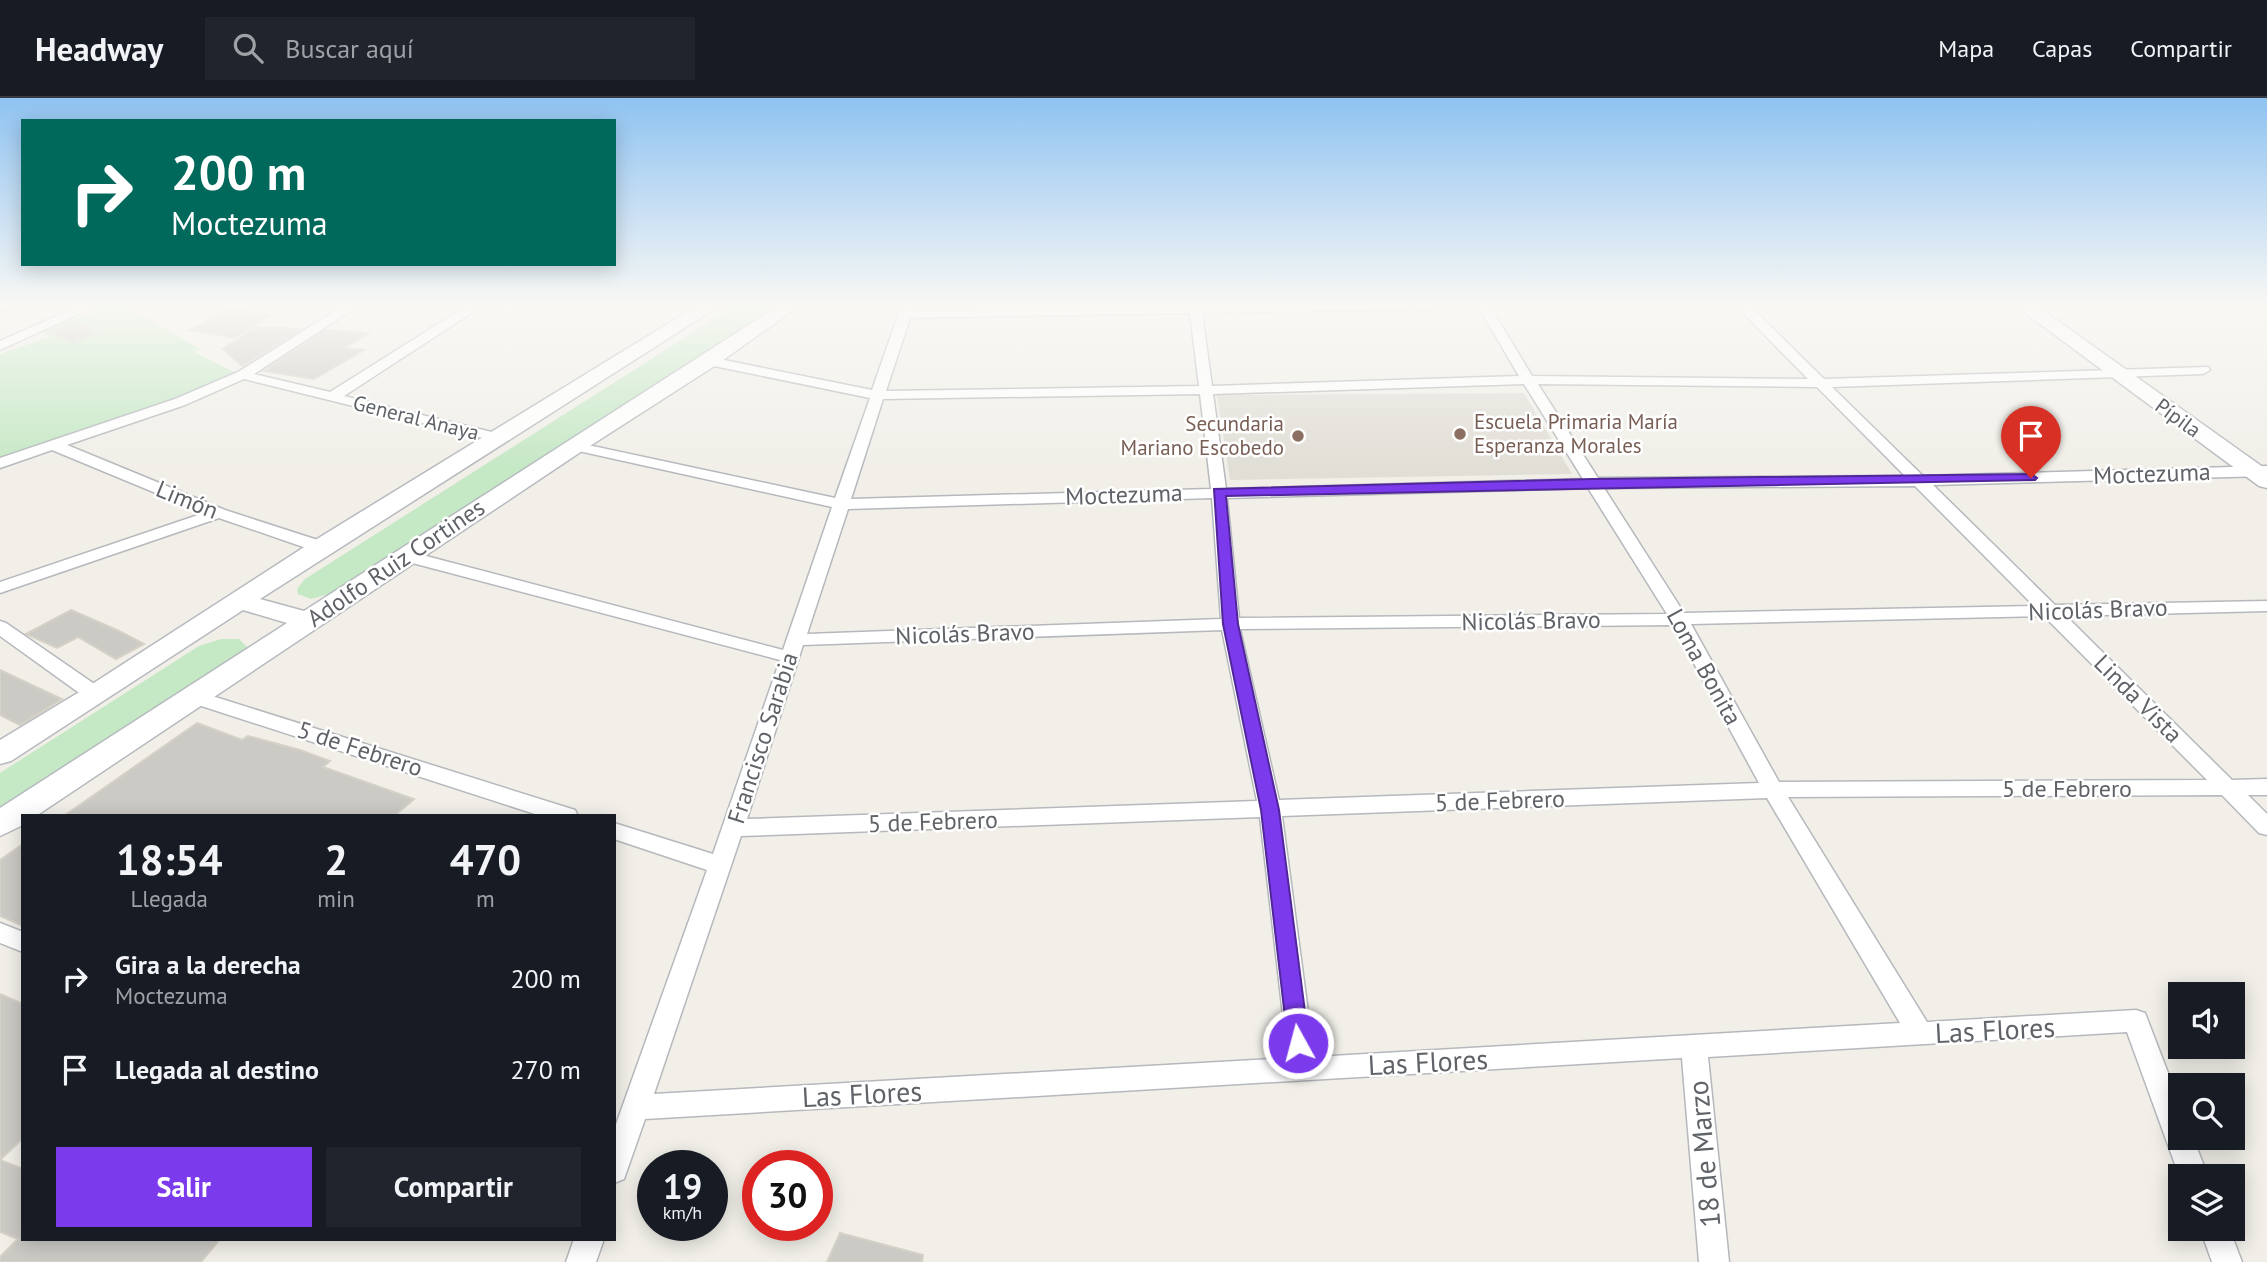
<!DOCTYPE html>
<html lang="es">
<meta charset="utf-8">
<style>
body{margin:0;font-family:"PT Sans",sans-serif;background:#20242c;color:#f1f3f6;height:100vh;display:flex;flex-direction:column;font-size:26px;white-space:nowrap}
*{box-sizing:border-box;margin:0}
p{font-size:23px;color:#9ea1a6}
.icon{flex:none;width:38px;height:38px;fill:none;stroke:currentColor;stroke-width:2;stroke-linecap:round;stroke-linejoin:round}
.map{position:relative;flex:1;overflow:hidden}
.sheet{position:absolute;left:21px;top:716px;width:595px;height:427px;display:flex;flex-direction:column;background:#171b24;border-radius:0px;box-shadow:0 4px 18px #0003}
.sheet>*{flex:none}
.guide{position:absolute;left:21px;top:21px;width:595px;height:147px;border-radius:0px;box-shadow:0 4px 18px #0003;background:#00695c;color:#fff;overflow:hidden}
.controls{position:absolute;left:2168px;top:884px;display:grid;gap:14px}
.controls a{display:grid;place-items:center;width:77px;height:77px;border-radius:0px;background:#171b24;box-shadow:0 4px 18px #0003;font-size:35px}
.speed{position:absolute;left:637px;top:1052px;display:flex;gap:14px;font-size:35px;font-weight:700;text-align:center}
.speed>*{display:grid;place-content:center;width:91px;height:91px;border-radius:50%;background:#171b24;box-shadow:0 4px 18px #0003;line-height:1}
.speed small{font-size:18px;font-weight:400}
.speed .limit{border:10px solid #d22;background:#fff;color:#111}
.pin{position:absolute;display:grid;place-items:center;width:60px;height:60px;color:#fff;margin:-72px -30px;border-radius:50% 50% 50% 0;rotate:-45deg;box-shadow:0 0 7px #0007}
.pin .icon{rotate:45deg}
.me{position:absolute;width:77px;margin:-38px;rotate:353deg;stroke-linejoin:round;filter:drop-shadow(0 0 5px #0008)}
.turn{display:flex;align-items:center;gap:24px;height:147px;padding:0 35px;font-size:32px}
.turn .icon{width:91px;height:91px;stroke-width:2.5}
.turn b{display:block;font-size:49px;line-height:60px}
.eta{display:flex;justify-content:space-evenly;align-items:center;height:119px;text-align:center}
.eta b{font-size:42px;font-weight:700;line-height:49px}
.action{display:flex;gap:14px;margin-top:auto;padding:14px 35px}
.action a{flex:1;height:80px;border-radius:0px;background:#7c3aed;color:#fff;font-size:28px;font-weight:700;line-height:80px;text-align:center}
.action a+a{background:#20242c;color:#f1f3f6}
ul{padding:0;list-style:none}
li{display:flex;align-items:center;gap:21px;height:91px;padding:0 35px}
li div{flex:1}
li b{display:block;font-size:26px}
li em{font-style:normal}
header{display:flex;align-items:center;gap:42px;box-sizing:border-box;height:98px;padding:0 35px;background:#171b24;border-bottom:2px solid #363941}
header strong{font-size:33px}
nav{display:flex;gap:38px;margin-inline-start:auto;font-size:24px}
.search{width:490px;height:63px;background:#20242c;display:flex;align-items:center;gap:18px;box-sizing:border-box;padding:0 24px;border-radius:0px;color:#9ea1a6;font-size:26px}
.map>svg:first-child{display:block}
.education{fill:#e1ded6}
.green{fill:#c5e8c5}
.building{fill:#cccac5;stroke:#d6d1c6;stroke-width:2}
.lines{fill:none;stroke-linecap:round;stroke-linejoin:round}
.minor-casing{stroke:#b5b8bc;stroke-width:3}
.secondary-casing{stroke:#b6babf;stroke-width:3}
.minor{fill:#fff;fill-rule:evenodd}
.secondary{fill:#fff;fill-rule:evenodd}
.route{fill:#7c3aed;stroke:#51269a;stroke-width:2}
.education-dot{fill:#8d6e63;stroke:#fff;stroke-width:2.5}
.labels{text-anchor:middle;stroke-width:5;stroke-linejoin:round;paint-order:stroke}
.far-street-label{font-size:21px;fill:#5f6368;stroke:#fff}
.far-education-label{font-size:21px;fill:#785e54;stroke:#fff;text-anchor:start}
.street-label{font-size:24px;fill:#5f6368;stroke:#fff}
.near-street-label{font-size:28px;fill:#5f6368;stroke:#fff}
</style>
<header>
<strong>Headway</strong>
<div class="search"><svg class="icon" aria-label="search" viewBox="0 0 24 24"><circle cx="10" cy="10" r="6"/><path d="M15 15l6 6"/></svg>Buscar aquí</div>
<nav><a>Mapa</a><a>Capas</a><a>Compartir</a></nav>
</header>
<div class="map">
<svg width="2267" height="1164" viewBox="0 0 2267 1164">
<rect width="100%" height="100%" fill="#f1efe8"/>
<path class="education" d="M 1524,295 L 1572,376 L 1230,382 L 1217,297 Z"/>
<path class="green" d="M 738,206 L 778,206 L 340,493 L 311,501 L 298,496 L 297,491 L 305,481 Z
M 102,210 L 129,210 L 200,251 L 194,254 L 236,275 L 171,303 L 0,361 L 0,256 L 49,239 L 42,233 Z
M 221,541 L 239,541 L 247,549 L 246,554 L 0,719 L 0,675 L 199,548 Z"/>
<path class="building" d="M 233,211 L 271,217 L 235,240 L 189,232 Z
M 74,224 L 99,236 L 72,245 L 48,234 Z
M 257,229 L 301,231 L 242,268 L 223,251 Z
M 325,232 L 369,235 L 344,250 L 364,252 L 314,281 L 264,273 Z
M 71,512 L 119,533 L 144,546 L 116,561 L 78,539 L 57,550 L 26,536 Z
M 0,572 L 62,601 L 20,627 L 0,617 Z
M 197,625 L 242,642 L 248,638 L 300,652 L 330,663 L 323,669 L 414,701 L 394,718 L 64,718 Z
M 23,746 L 23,828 L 0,818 L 0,762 Z
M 0,896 L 23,906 L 23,1040 L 0,1062 Z
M 0,1062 L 23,1071 L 23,1141 L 220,1141 L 201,1164 L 0,1164 L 0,1159 L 18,1141 L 0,1134 Z
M 840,1135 L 923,1157 L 922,1164 L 827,1164 Z"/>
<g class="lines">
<defs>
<path id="minor" d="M 0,206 L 54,206 L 48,210 L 0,211 Z
M 84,206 L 100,206 L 0,252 L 0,243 Z
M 346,206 L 361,206 L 254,276 L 330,294 L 470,206 L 485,206 L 344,298 L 504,337 L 506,340 L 504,343 L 499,344 L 244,281 L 185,307 L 67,347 L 225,412 L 327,445 L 329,449 L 327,453 L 315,453 L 219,420 L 0,495 L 0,484 L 204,415 L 52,352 L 0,370 L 0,360 L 175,301 L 238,274 Z
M 902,206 L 914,206 L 912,212 L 1189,206 L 1755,206 L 1751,209 L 1824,281 L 2208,269 L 2210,272 L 2203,276 L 1832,289 L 1923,378 L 2267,368 L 2267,378 L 1933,387 L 2055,507 L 2267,503 L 2267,513 L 2066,518 L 2232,682 L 2267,681 L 2267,697 L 2248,697 L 2267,716 L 2267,737 L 2259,735 L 2222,697 L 1788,699 L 1927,924 L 2136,912 L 2145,915 L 2180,1006 L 2180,1040 L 2193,1040 L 2208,1078 L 2180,1080 L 2127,934 L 1708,959 L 1729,1164 L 1699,1164 L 1682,960 L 645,1021 L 624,1081 L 614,1085 L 614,1032 L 707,772 L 614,741 L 614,725 L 713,756 L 780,562 L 401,462 L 399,458 L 407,453 L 783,552 L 832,409 L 574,352 L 567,348 L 574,344 L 835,400 L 870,300 L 709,267 L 702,263 L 709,259 L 872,292 ZM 1479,210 L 1519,278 L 1212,288 L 1202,215 ZM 1491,210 L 1738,210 L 1808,281 L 1532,278 ZM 1190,215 L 1199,288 L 886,293 L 910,220 ZM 1524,286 L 1583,381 L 1226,391 L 1213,296 ZM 1538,286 L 1817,289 L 1905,378 L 1598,380 ZM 1200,296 L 1211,391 L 851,401 L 883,301 ZM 1915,388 L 2034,508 L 1684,515 L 1604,390 ZM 1588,390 L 1667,516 L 1239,520 L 1227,400 ZM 1212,400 L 1221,521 L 807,536 L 848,411 ZM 2044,518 L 2207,682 L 1779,684 L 1691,526 ZM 1673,527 L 1759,685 L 1279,702 L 1240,531 ZM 1222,532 L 1257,703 L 747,721 L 803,547 ZM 1767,700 L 1900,925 L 1314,959 L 1282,718 ZM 1260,719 L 1288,960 L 654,996 L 741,738 Z
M 0,523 L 6,525 L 103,592 L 106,597 L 103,602 L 89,602 L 0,538 Z
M 193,592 L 575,712 L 578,718 L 541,718 L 186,603 L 183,598 L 186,593 Z
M 0,825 L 23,834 L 23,854 L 0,845 Z
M 2200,1130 L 2229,1130 L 2242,1164 L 2212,1164 Z
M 574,1141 L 604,1141 L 596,1164 L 566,1164 Z"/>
<path id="secondary" d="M 700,206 L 722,206 L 260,501 L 304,513 L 781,206 L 802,206 L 716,267 L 582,353 L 36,718 L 23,718 L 23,727 L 0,738 L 0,710 L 287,525 L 243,512 L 11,663 L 0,666 L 0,642 L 86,590 L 312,444 Z
M 2013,206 L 2034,206 L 2267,372 L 2267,390 L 2259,388 Z"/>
</defs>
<use href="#minor" class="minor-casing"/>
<use href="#secondary" class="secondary-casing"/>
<use href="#minor" class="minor"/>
<use href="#secondary" class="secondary"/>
</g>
<linearGradient id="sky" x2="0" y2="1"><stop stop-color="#8fc3f1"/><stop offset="0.56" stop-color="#f9f8f5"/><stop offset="1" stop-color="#f9f8f5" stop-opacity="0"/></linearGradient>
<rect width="2267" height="369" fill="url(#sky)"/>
<path class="route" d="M 2031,376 L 2037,380 L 2035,382 L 1226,398 L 1238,526 L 1279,712 L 1309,945 L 1306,952 L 1298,954 L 1291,952 L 1288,945 L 1261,712 L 1223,526 L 1214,391 L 1593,381 Z"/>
<g class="education-dot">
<circle cx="1460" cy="336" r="7"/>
<circle cx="1298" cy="338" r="7"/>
</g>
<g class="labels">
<g class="far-street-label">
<text transform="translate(416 320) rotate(14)" y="7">General Anaya</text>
<text transform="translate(2178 320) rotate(36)" y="7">Pípila</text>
</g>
<g class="far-education-label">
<text x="1474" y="331">Escuela Primaria María<tspan x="1474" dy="24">Esperanza Morales</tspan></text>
<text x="1284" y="333" text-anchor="end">Secundaria<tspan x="1284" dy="24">Mariano Escobedo</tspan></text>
</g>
<g class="street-label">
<text transform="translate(2152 376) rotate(-2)" y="8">Moctezuma</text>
<text transform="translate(1124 397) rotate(-2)" y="8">Moctezuma</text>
<text transform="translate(187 402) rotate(22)" y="8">Limón</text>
<text transform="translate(396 465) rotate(-34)" y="8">Adolfo Ruiz Cortines</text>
<text transform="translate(2098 512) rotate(-2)" y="8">Nicolás Bravo</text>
<text transform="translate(1531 523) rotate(-1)" y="8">Nicolás Bravo</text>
<text transform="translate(965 536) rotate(-2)" y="8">Nicolás Bravo</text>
<text transform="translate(1704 569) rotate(61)" y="8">Loma Bonita</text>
<text transform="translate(2138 601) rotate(45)" y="8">Linda Vista</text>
<text transform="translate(763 640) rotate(-72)" y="8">Francisco Sarabia</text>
<text transform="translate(360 651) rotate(18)" y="8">5 de Febrero</text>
<text x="2067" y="699">5 de Febrero</text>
<text transform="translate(1500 703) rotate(-2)" y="8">5 de Febrero</text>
<text transform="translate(933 724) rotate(-2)" y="8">5 de Febrero</text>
</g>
<g class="near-street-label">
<text transform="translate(1995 932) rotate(-3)" y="10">Las Flores</text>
<text transform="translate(1428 964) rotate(-3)" y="10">Las Flores</text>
<text transform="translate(862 996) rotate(-3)" y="10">Las Flores</text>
<text transform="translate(1704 1056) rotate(-95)" y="10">18 de Marzo</text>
</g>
</g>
</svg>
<div class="controls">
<a><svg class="icon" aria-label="sound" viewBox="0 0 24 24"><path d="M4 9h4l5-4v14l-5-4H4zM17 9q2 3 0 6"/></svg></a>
<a><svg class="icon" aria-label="search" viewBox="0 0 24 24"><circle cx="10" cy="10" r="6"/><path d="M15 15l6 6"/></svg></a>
<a><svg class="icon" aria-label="layers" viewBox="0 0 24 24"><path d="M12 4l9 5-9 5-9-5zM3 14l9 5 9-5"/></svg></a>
</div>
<div class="speed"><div>19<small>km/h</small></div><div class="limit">30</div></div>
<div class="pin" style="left:2031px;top:380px;background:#d93025"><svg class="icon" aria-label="arrive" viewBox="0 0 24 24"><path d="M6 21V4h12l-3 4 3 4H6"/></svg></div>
<svg class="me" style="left:1298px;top:945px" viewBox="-20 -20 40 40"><circle r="17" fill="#7c3aed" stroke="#fff" stroke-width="3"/><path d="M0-11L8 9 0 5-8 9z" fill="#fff"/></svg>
<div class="guide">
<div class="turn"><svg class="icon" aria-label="right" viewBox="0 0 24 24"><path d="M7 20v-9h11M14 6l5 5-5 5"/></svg><div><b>200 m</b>Moctezuma</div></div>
</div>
<section class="sheet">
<div class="eta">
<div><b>18:54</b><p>Llegada</p></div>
<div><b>2</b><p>min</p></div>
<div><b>470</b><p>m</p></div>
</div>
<ul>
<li><svg class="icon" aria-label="right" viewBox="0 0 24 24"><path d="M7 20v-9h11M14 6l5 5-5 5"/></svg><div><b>Gira a la derecha</b><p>Moctezuma</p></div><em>200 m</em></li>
<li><svg class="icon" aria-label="arrive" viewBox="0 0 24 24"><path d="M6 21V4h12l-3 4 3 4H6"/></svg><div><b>Llegada al destino</b></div><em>270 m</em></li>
</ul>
<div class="action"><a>Salir</a><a>Compartir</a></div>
</section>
</div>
